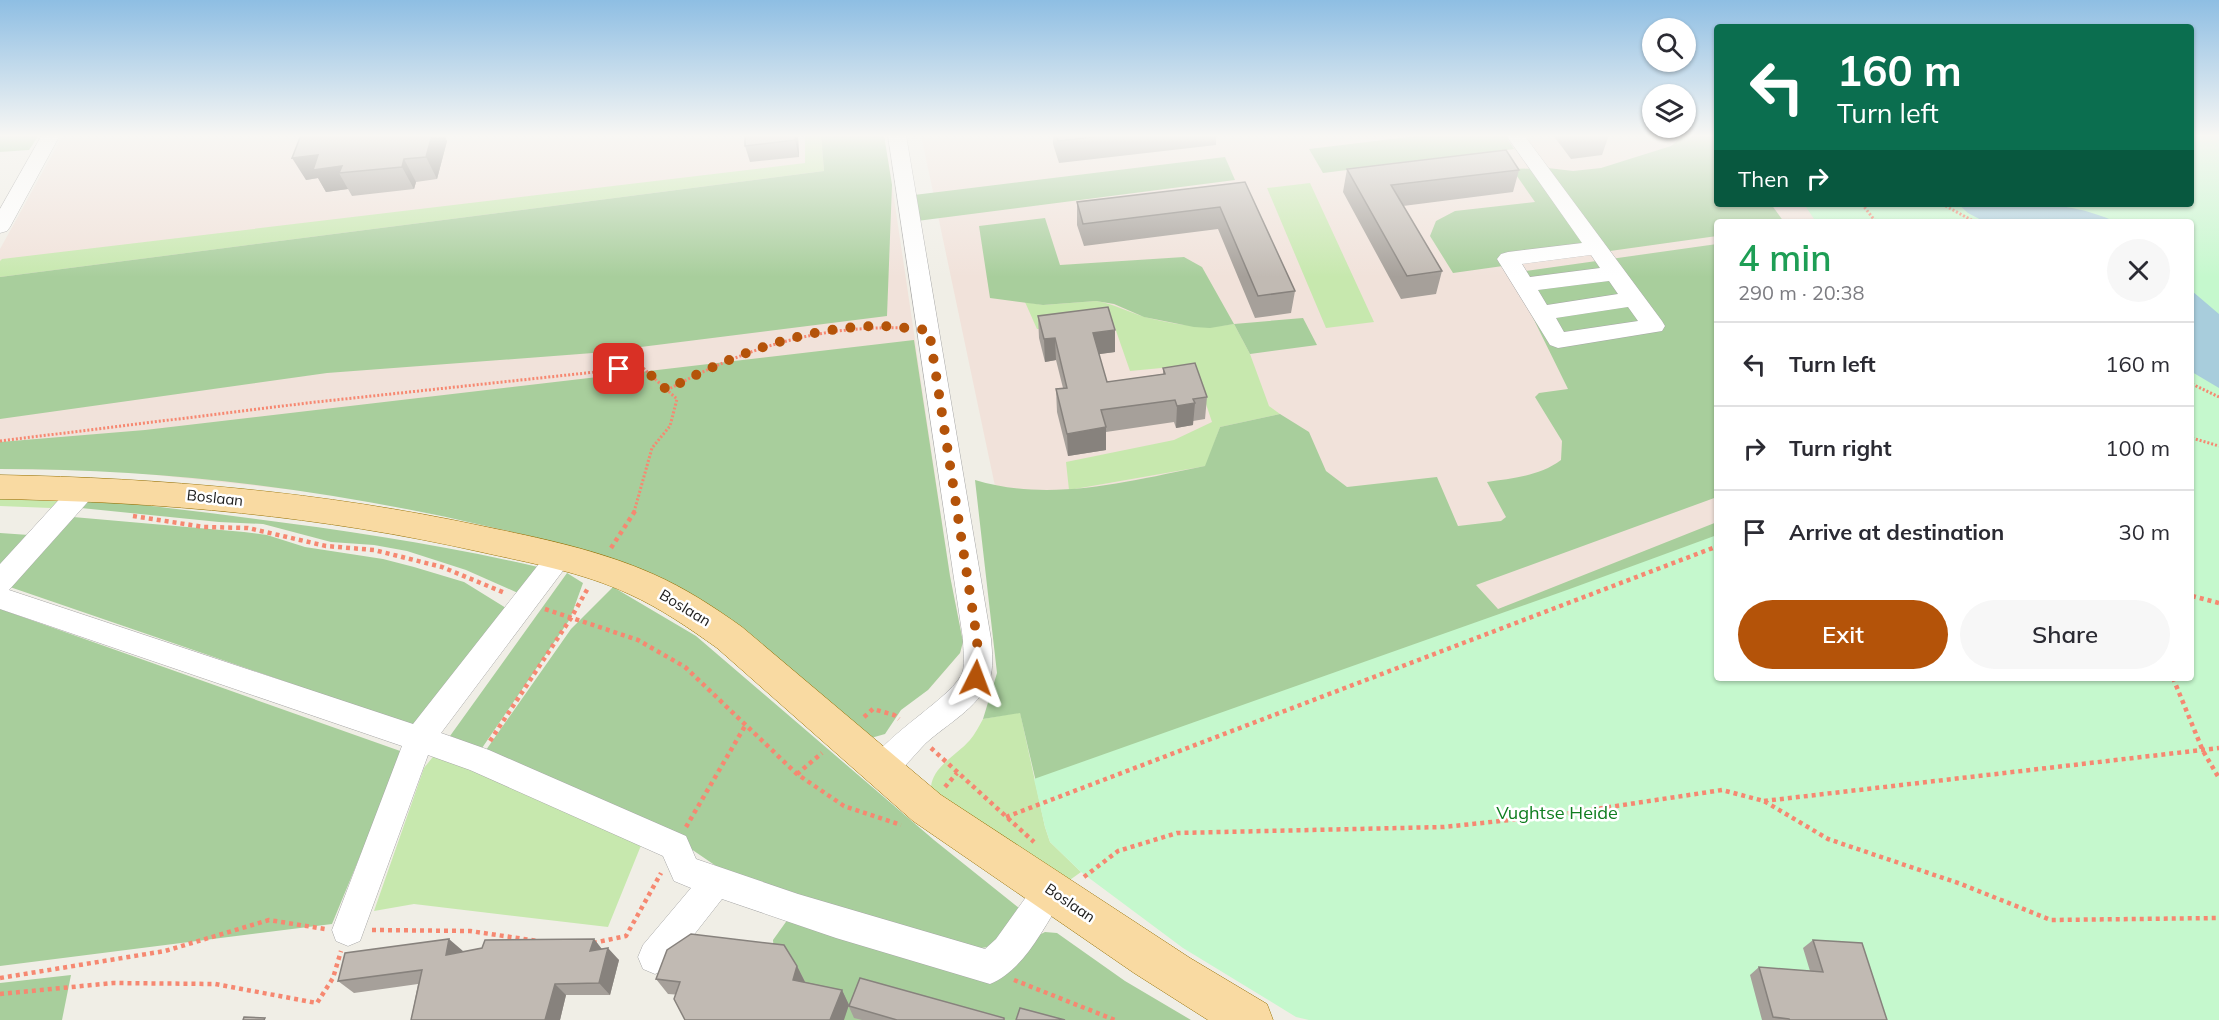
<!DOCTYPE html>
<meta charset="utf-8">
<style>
body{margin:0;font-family:Mulish,sans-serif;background:#f7f7f7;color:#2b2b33;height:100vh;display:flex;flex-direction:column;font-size:22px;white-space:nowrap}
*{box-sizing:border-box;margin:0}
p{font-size:20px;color:#7c7c81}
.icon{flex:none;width:33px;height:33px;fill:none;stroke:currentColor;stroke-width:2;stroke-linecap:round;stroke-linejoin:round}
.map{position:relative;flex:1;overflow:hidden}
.drawer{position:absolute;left:1714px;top:219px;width:480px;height:462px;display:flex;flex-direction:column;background:#fff;border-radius:6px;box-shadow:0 2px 4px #0004}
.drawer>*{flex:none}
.hud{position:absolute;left:1714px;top:24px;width:480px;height:183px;border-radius:6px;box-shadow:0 2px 4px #0004;background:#0b6e4f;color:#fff;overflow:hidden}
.fabs{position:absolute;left:1642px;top:18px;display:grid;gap:12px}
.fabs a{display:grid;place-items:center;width:54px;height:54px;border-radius:50%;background:#fff;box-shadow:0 2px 4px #0004;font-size:30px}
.pin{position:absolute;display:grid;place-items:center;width:51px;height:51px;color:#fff;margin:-26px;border-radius:12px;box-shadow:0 3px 9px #0006}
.me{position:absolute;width:66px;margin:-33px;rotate:3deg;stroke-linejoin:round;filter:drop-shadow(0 0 4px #0008)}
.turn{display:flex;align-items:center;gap:21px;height:126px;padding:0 24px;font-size:27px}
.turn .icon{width:78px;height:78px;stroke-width:2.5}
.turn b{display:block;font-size:42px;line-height:51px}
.then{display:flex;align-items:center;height:57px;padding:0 24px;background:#0003;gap:12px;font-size:22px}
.round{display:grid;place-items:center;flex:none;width:63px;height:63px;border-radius:32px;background:#f7f7f7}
.overview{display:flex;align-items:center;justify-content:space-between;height:102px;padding:0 24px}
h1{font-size:36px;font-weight:600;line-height:45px;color:#1e9e55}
.cta{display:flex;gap:12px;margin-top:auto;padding:12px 24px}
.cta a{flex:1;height:69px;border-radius:36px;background:#b45309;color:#fff;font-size:24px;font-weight:600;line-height:69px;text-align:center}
.cta a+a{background:#f7f7f7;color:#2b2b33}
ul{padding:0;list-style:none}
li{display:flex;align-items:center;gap:18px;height:84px;padding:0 24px;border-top:2px solid #e1e1e2}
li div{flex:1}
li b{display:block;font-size:22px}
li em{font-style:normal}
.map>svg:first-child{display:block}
.military{fill:#f1e2da;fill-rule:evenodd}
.grass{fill:#c7e8ae}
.forest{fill:#a8ce9c}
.park{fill:#c5f8cd}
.water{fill:#a8cddc}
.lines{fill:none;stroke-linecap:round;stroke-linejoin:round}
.minor-casing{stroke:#a7a7a7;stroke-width:1}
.major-casing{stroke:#977104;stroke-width:1}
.path-far1{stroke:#f68871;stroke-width:3;stroke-dasharray:2 2;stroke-linecap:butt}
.path{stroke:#f68871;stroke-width:4.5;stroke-dasharray:4 4;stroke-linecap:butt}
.minor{fill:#fff;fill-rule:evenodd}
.major{fill:#f9daa2;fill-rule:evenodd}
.wall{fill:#a6a09a}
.shaded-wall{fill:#87827d}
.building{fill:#c1bab3;stroke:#87827d;stroke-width:1.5}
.route{stroke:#b45309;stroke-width:10;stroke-dasharray:0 18}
.labels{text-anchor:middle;stroke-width:5;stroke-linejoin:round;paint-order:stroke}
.street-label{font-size:15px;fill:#202020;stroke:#fff}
.near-park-label{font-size:18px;fill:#0f7d1f;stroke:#fff}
</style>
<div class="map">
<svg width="2219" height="1020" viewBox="0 0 2219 1020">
<rect width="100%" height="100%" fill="#f0eee6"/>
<path class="military" d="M 63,135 L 825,135 L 888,158 L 950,576 L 963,642 L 960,653 L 928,690 L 772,614 L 612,559 L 526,535 L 414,509 L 323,493 L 117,471 L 0,469 L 0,249 Z
M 921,135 L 1717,135 L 1718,204 L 2192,204 L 2192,135 L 2219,135 L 2219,1020 L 1055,771 ZM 1718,222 L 2192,222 L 2192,678 L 1718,678 Z"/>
<path class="grass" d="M 805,135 L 821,135 L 824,171 L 0,277 L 0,261 L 2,259 L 805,163 Z
M 1310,183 L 1374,322 L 1326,328 L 1267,188 Z
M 1096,301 C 1114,304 1128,312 1145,317 C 1175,325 1204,329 1234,324 L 1250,354 L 1269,406 L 1280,414 L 1220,427 L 1206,466 L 1069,490 L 1066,462 L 1174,440 L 1212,422 L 1193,365 L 1130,371 L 1114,325 L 1037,329 L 1025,302 L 1043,305 Z
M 0,499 L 59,501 L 51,508 L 0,506 Z
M 1020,712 L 1045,827 L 1050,842 L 1081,872 L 1067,882 L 939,798 L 931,787 C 933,766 957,755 970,740 C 975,734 979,726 983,719 Z
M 436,753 L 642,843 L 608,927 L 414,904 L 374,911 L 424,768 Z"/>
<path class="forest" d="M 0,135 L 39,135 L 29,150 L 0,152 Z
M 821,135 L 884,135 L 892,185 L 887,316 L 593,353 L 327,373 L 0,419 L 0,277 L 824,171 Z
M 1425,135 L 1505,135 L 1514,149 L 1323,173 L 1309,149 Z
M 1684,135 L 1717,135 L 1718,204 L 1771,204 L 1784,222 L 1718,222 L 1717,236 L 1453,273 L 1430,236 L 1436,221 L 1455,211 L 1535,202 L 1512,169 L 1548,168 L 1573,171 L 1601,168 L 1671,146 Z
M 1225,157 L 1235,180 L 917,221 L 914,195 Z
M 1045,218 L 1060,265 L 1184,257 L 1202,267 L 1234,324 L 1303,318 L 1317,345 L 1250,354 L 1234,324 L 1210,328 L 1194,327 L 1144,317 L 1114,304 L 1096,301 L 1043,305 L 990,298 L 979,226 Z
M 1717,244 L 1717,497 L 1476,585 L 1498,609 L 1717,522 L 1717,539 L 1039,795 L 1020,713 L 983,719 L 997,673 L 975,480 C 1051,503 1129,481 1205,466 L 1220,427 L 1280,414 L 1309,432 L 1326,471 L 1347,487 L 1437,477 L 1458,526 L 1501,521 L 1506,517 L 1487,482 C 1513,478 1540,476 1561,460 L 1562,441 L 1535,397 L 1539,393 L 1568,389 L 1511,273 Z
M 914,340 L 950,576 L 963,642 L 960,653 L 928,690 L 901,710 L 885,734 L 871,738 L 684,591 C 623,557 554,541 486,526 C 327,489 164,469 0,469 L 0,442 L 145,430 Z
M 86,498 C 238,517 389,532 538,567 L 518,593 L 466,570 L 407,551 L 374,545 L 331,542 L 263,524 L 219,522 L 81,508 Z
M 73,517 L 244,532 L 267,535 L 305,547 L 383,559 L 414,567 L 464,582 L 506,608 L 415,726 L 7,586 Z
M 0,533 L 29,535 L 0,565 Z
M 567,573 L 583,583 L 570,619 L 482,748 L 450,736 Z
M 613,587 L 696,636 L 934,840 L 1019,908 L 996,946 L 981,948 L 735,879 L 678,840 L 486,750 L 571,629 Z
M 0,609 L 403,752 L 332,924 L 0,966 Z
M 788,919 L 984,978 L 1039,935 L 1045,932 L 1057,933 L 1125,981 L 1191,1020 L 829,1020 L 779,1015 L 773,940 Z
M 71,975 L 62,1020 L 0,1020 L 0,983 Z"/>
<path class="park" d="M 2192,135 L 2219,135 L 2219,1020 L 1309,1020 L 1296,1017 L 1183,948 L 1081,872 L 1050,842 L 1045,827 L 1034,779 L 1567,590 L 1717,535 L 1718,678 L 2192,678 L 2192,222 L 1816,222 L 1804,204 L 2192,204 Z"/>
<path class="water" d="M 1958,204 C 2013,204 2065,198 2116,222 L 1985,222 L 1968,213 Z
M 2192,291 L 2219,314 L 2219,388 L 2192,372 Z"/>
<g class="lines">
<defs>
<path id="minor" d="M 42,135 L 60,135 L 10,227 L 7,231 L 0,233 L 0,209 Z
M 888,135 L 906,135 L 991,639 C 992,652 994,668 989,681 C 978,708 947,724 926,743 C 912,757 900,775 881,783 L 870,779 L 866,769 C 882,735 956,696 963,671 C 965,661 963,649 963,639 Z
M 1506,135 L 1524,135 L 1662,321 L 1665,326 L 1662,331 L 1558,348 L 1550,345 L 1497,259 L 1501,254 L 1508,252 L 1582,243 ZM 1591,255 L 1600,268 L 1530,277 L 1522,264 ZM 1609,281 L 1618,294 L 1547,305 L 1538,290 ZM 1628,307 L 1638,321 L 1564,332 L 1556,318 Z
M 85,479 L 94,481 L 98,488 L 94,495 L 9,590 L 413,724 L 550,550 L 559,547 L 568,550 L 572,557 L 568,564 L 441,733 L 489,750 L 686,836 L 696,859 L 798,894 L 985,949 L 996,939 L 1039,879 L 1050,874 L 1061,879 L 1066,890 L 1061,901 C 1042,930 1024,970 990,984 L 836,938 L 722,899 L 667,969 L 655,974 L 643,969 L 638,957 L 643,945 L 691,888 L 674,881 L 663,856 L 470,770 L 428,755 L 360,941 L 348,946 L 336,941 L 332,930 L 402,746 L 0,609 L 0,564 L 76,481 Z"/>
<path id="major" d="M 0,475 C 162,478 323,492 482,526 C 540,538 599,550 653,574 C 685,588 714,607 742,627 L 941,795 L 1190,958 L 1267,1004 L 1273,1020 L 1208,1020 L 1134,973 L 913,821 L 717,648 C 689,628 660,608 629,594 C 582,572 530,563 481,552 C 322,516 162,502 0,499 Z"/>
</defs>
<use href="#minor" class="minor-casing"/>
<use href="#major" class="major-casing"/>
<path class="path-far1" d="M 1862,204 L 1876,222
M 1942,204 L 1975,222
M 2192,384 L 2219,397
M 2192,438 L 2219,446
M 0,441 L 307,403 L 642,367 L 667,390
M 634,512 L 652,448 L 670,426 L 677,399 L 667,390 C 745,348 817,325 907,328"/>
<path class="path" d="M 133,516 L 204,527 L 248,528 L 326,546 L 374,550 L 442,567 L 505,593
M 611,548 L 635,511
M 2192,596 L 2219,603
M 545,609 L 638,640 L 685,667 L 797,774 L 844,806 L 901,825
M 2173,678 L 2203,751 L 2219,778
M 864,717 L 873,709 L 894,715 L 899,719
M 490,741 L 571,618 L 588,588
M 931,748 L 1034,842
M 797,774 L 822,753
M 945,787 L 957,773
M 1764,801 L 2219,748
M 1006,817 L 1718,546
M 686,827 L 745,726
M 1084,877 L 1118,851 L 1177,833 L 1444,827 L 1557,815 L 1722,790 L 1764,801 L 1828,839 L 1961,884 L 2051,920 L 2219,918
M 372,930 L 470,931 L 538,941
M 593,943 L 626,936 L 661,873
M 0,978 L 165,951 L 269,920 L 325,929
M 1014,980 L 1115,1020
M 0,994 L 113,983 L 215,984 L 317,1003 L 333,978 L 341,951"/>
<use href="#minor" class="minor"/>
<use href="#major" class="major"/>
</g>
<path class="wall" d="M 301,135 L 444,135 L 447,141 L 437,179 L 416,182 L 414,189 L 352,196 L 348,189 L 326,192 L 318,178 L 306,180 Z
M 745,135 L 798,135 L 799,157 L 750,162 L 745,146 Z
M 1053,135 L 1216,135 L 1216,145 L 1059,163 L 1053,144 Z
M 1553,135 L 1609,135 L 1602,155 L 1571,159 Z
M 1347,169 L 1519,170 L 1513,192 L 1403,206 L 1442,271 L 1436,294 L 1401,299 L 1343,192 Z
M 1245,182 L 1295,291 L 1291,313 L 1255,318 L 1218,229 L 1084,246 L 1077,225 L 1077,202 Z
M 1038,316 L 1115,352 L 1099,354 L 1107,382 L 1163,374 L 1163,368 L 1207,397 L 1205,419 L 1193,421 L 1193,425 L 1176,428 L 1174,422 L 1106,432 L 1106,450 L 1068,456 L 1057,412 L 1056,389 L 1063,388 L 1056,360 L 1045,362 L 1039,338 Z
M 594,939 L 602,949 L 619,960 L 610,995 L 566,995 L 560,1020 L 411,1020 L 418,984 L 354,993 L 338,981 L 463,951 L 463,952 Z
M 1813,940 L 1887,1020 L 1762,1020 L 1750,975 L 1759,967 L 1810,971 L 1803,948 Z
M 797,966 L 805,982 L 842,990 L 849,1005 L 1004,1018 L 1005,1020 L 862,1020 L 854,1018 L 849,1007 L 668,994 L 656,979 Z"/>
<path class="shaded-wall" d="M 432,135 L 444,135 L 447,141 L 437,179 L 426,157 Z
M 795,135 L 798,135 L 799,157 L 795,140 Z
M 318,155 L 342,166 L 339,173 L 348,189 L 326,192 L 318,178 L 306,180 L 292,158 Z
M 404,159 L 416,182 L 414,189 L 402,167 Z
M 1115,330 L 1115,352 L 1093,355 L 1093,333 Z
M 1055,338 L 1056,360 L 1045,362 L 1044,339 Z
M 1195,403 L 1193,425 L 1176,428 L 1177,406 Z
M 1106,427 L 1106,450 L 1068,456 L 1067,434 Z
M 449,939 L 463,951 L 460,967 L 446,955 Z
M 594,939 L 604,952 L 590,951 Z
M 608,948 L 619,960 L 610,995 L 599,983 Z
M 797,966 L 805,982 L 801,995 L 793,980 Z
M 555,984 L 566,995 L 560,1020 L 545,1020 Z
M 842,990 L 849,1005 L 844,1020 L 830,1020 Z"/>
<path class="building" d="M 301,135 L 432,135 L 426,157 L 404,159 L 402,167 L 339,173 L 342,166 L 313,170 L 318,155 L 292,158 Z
M 745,135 L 795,135 L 795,140 L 745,146 Z
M 1056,135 L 1110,135 L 1058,141 Z
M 1577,135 L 1595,135 L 1579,137 Z
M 1506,150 L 1519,170 L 1391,185 L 1442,271 L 1407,276 L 1347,169 Z
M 1245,182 L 1295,291 L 1258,296 L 1220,207 L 1083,224 L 1077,202 Z
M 1108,307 L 1115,330 L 1093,333 L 1107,382 L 1165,374 L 1163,368 L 1195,363 L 1207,397 L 1193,399 L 1195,403 L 1177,406 L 1175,400 L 1101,410 L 1106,427 L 1067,434 L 1056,389 L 1067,388 L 1055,338 L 1044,339 L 1038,316 Z
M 691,934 L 784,945 L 797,966 L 793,980 L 842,990 L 830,1020 L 685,1020 L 674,999 L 680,982 L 656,979 L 667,950 Z
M 449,939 L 446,955 L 482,948 L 485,940 L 594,939 L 590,951 L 608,948 L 599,983 L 555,984 L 545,1020 L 411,1020 L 422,970 L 338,981 L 345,953 Z
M 1813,940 L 1862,943 L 1887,1020 L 1790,1020 L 1789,1019 L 1773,1017 L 1759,967 L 1823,972 Z
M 860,978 L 1004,1018 L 1004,1020 L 897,1020 L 849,1006 Z
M 1020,1008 L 1065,1020 L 1016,1020 Z
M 244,1017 L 265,1018 L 264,1020 L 243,1020 Z"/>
<linearGradient id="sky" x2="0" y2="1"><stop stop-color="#8ebee3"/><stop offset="0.49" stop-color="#f8f7f4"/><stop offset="1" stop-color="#f8f7f4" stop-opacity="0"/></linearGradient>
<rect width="2219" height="277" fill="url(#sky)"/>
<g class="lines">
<path class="route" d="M 619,369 L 642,367 L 667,390 C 731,355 804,327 878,326 C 895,326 912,329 929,330 L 977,639 L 978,663 L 976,678"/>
</g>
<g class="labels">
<g class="street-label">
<text transform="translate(215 498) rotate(6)" y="5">Boslaan</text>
<text transform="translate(685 608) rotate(31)" y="5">Boslaan</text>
<text transform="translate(1070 903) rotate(34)" y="5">Boslaan</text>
</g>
<g class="near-park-label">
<text x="1557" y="819">Vughtse Heide</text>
</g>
</g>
</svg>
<div class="fabs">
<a><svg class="icon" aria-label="search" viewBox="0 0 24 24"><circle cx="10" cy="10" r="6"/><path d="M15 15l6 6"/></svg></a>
<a><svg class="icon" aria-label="layers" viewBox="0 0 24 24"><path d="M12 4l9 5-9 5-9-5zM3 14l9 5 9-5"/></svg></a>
</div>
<div class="pin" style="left:619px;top:369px;background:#d93025"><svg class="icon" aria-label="arrive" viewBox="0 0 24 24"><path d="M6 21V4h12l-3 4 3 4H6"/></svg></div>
<svg class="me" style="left:976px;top:678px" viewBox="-20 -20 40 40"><path d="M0-17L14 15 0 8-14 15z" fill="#b45309" stroke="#fff" stroke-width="4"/></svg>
<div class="hud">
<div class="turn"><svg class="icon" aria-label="left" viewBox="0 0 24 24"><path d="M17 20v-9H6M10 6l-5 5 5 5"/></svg><div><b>160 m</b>Turn left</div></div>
<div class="then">Then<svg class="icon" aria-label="right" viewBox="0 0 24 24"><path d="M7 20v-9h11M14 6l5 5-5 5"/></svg></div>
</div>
<section class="drawer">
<div class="overview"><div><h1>4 min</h1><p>290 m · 20:38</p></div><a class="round"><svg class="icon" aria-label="close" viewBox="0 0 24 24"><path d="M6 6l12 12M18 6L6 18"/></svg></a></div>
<ul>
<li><svg class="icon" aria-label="left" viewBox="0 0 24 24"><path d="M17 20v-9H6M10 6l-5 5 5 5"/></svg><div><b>Turn left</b></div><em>160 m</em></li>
<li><svg class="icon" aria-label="right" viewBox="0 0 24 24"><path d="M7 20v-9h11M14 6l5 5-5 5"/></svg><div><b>Turn right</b></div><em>100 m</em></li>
<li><svg class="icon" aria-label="arrive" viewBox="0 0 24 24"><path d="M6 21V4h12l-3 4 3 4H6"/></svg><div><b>Arrive at destination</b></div><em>30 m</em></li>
</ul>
<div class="cta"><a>Exit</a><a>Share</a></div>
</section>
</div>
